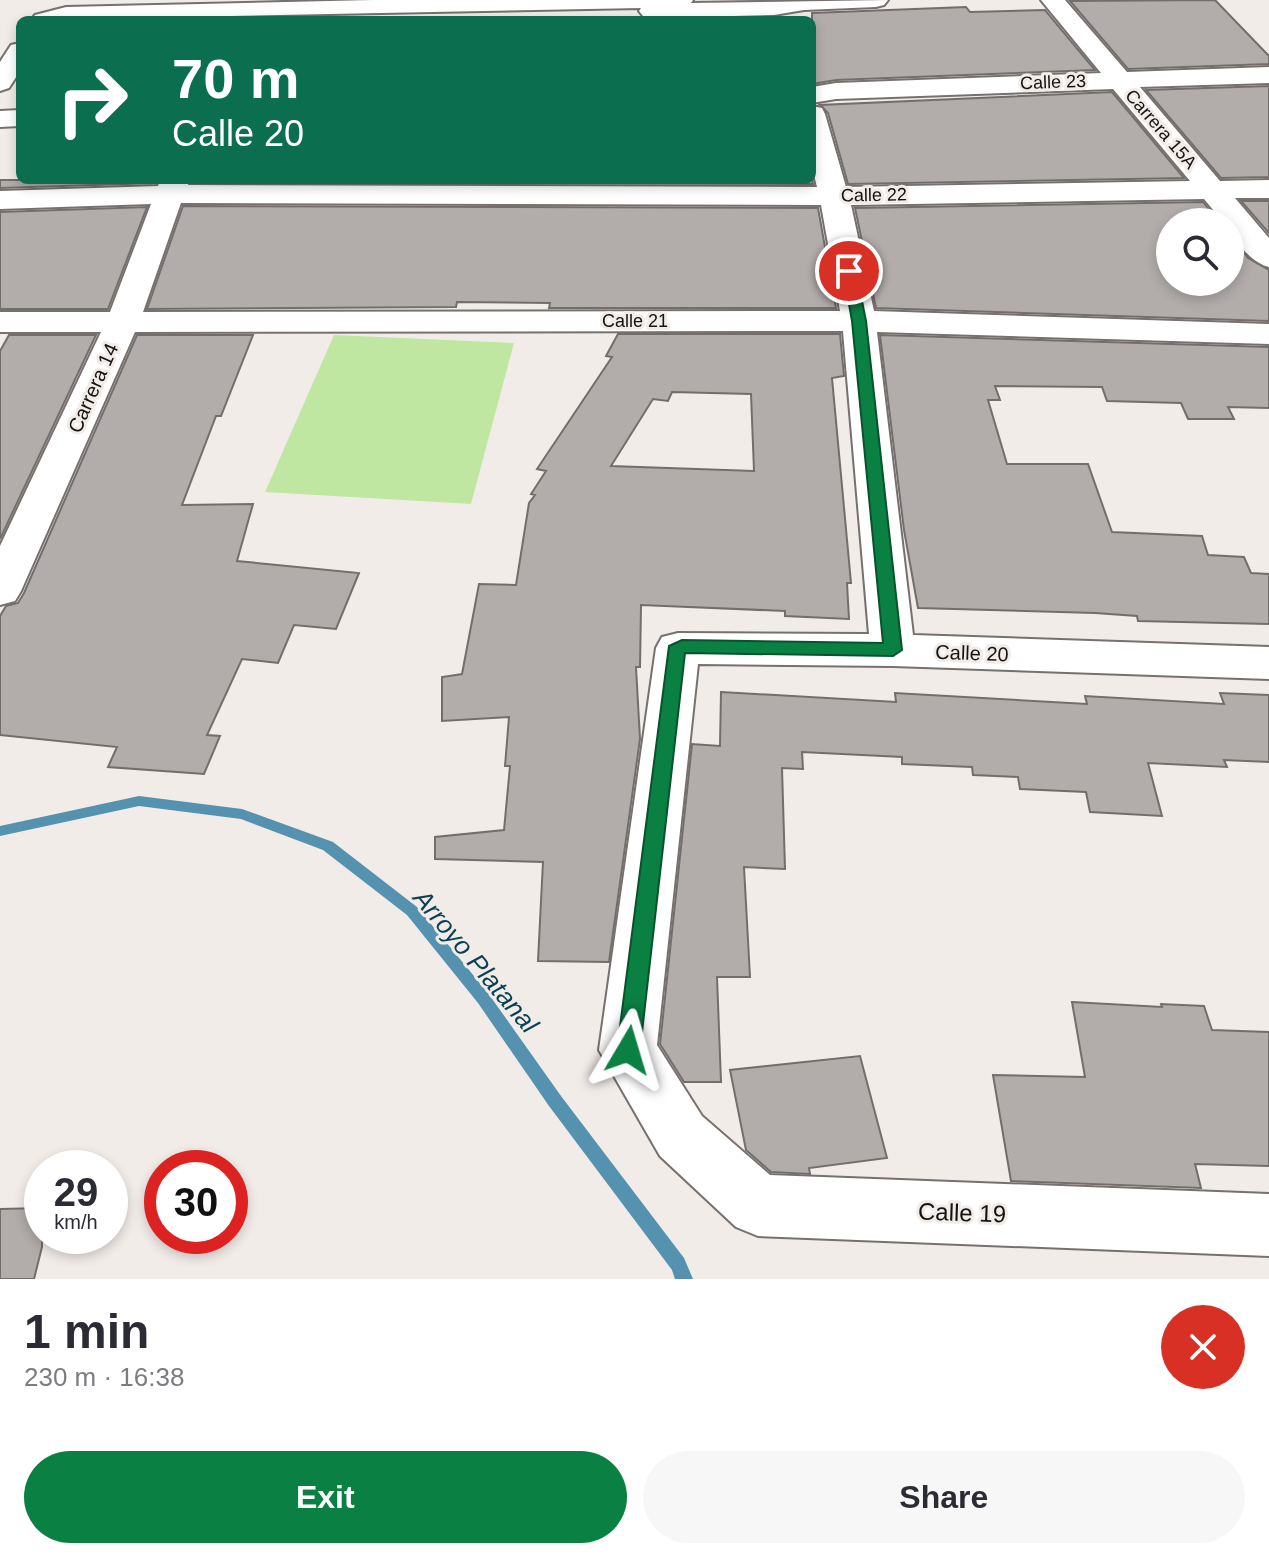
<!DOCTYPE html>
<meta charset="utf-8">
<style>
body{margin:0;font-family:Helvetica,sans-serif;background:#f7f7f7;color:#2b2b33;height:100vh;display:flex;flex-direction:column;font-size:30px;white-space:nowrap}
*{box-sizing:border-box;margin:0}
p{font-size:26px;color:#7c7c81}
.icon{flex:none;width:44px;height:44px;fill:none;stroke:currentColor;stroke-width:2;stroke-linecap:round;stroke-linejoin:round}
.map{position:relative;height:1279px;overflow:hidden}
.details{display:flex;flex-direction:column;background:#fff;flex:1}
.details>*{flex:none}
.guide{position:absolute;left:16px;top:16px;width:800px;height:168px;border-radius:12px;box-shadow:0 4px 12px #0003;background:#0b6e4f;color:#fff;overflow:hidden}
.buttons{position:absolute;left:1156px;top:208px;display:grid;gap:16px}
.buttons a{display:grid;place-items:center;width:88px;height:88px;border-radius:50%;background:#fff;box-shadow:0 4px 12px #0003;font-size:40px}
.speed{position:absolute;left:24px;top:1150px;display:flex;gap:16px;font-size:40px;font-weight:700;text-align:center}
.speed>*{display:grid;place-content:center;width:104px;height:104px;border-radius:50%;background:#fff;box-shadow:0 4px 12px #0003;line-height:1}
.speed small{font-size:20px;font-weight:400}
.speed .limit{border:12px solid #d22;background:#fff;color:#111}
.pin{position:absolute;display:grid;place-items:center;width:68px;height:68px;color:#fff;margin:-34px;border:4px solid #fff;border-radius:50%;box-shadow:0 2px 8px #0007}
.me{position:absolute;width:88px;margin:-44px;rotate:7deg;stroke-linejoin:round;filter:drop-shadow(0 0 6px #0008)}
.turn{display:flex;align-items:center;gap:28px;height:168px;padding:0 24px;font-size:36px}
.turn .icon{width:104px;height:104px;stroke-width:2.5}
.turn b{display:block;font-size:56px;line-height:68px}
.round{display:grid;place-items:center;flex:none;width:84px;height:84px;border-radius:42px;background:#f7f7f7}
.head{display:flex;align-items:center;justify-content:space-between;height:136px;padding:0 24px}
h1{font-size:48px;font-weight:700;line-height:60px}
.primary-button{display:flex;gap:16px;margin-top:auto;padding:16px 24px}
.primary-button a{flex:1;height:92px;border-radius:48px;background:#0b8043;color:#fff;font-size:32px;font-weight:700;line-height:92px;text-align:center}
.primary-button a+a{background:#f7f7f7;color:#2b2b33}
.map>svg:first-child{display:block}
.green{fill:#c0e7a2}
.lines{fill:none;stroke-linecap:round;stroke-linejoin:round}
.stream{fill:#5592af;fill-rule:evenodd}
.building{fill:#b2adaa;stroke:#736e6c;stroke-width:2;fill-rule:evenodd}
.street-casing{stroke:#76706e;stroke-width:4}
.street{fill:#fff;fill-rule:evenodd}
.route{fill:#0b8043;stroke:#07532c;stroke-width:2}
.labels{text-anchor:middle;stroke-width:6;stroke-linejoin:round;paint-order:stroke}
.far-street-label{font-size:18px;fill:#151312;stroke:#f2ece9}
.street-label{font-size:20px;fill:#151312;stroke:#f2ece9}
.near-street-label{font-size:24px;fill:#151312;stroke:#f2ece9}
.near-water-label{font-size:26px;font-style:italic;fill:#0a3f54;stroke:#f2ece9}
</style>
<div class="map">
<svg width="1269" height="1279" viewBox="0 0 1269 1279">
<rect width="100%" height="100%" fill="#f2ece9"/>
<path class="green" d="M 334,335 L 514,343 L 471,504 L 265,492 Z"/>
<g class="lines">
<path class="stream" d="M 139,796 L 242,809 L 333,842 L 417,907 L 488,993 L 561,1096 L 684,1258 L 693,1279 L 675,1279 L 672,1270 L 549,1106 L 478,1003 L 407,915 L 323,850 L 241,819 L 139,806 L 0,836 L 0,826 Z"/>
</g>
<path class="building" d="M 1215,0 L 1269,56 L 1269,64 L 1128,69 L 1070,1 Z
M 966,7 L 970,12 L 1045,10 L 1095,70 L 836,80 L 812,84 L 812,13 Z
M 1269,86 L 1269,177 L 1221,178 L 1146,90 Z
M 1112,92 L 1184,178 L 848,184 L 828,113 L 820,105 Z
M 0,180 L 157,180 L 156,183 L 0,188 Z
M 193,180 L 812,179 L 813,184 L 192,182 Z
M 1241,201 L 1269,201 L 1269,233 Z
M 1203,202 L 1219,222 L 1170,222 L 1170,282 L 1230,282 L 1230,234 L 1248,258 L 1269,270 L 1269,321 L 876,308 L 855,208 Z
M 183,206 L 818,208 L 836,308 L 549,308 L 550,303 L 457,302 L 456,307 L 147,309 Z
M 147,207 L 108,309 L 0,309 L 0,212 Z
M 618,334 L 840,334 L 844,376 L 832,378 L 851,583 L 847,583 L 849,619 L 785,616 L 785,611 L 641,605 L 640,667 L 636,667 L 640,739 L 609,962 L 538,961 L 543,862 L 435,859 L 435,837 L 504,830 L 510,766 L 505,766 L 509,717 L 442,721 L 442,677 L 462,674 L 479,584 L 516,585 L 529,503 L 535,495 L 531,494 L 546,471 L 537,469 L 612,357 L 606,356 ZM 672,392 L 751,394 L 754,471 L 611,466 L 653,399 L 668,401 Z
M 9,335 L 96,335 L 0,539 L 0,351 Z
M 137,335 L 253,335 L 221,416 L 216,416 L 182,505 L 253,504 L 237,561 L 359,573 L 336,629 L 294,625 L 278,663 L 242,659 L 207,735 L 220,736 L 204,774 L 108,767 L 117,747 L 0,735 L 0,616 L 6,606 L 18,603 L 24,593 Z
M 880,335 L 1269,347 L 1269,408 L 1228,407 L 1234,419 L 1188,419 L 1181,403 L 1107,401 L 1102,387 L 995,386 L 1000,400 L 988,400 L 1007,464 L 1088,464 L 1112,532 L 1202,536 L 1208,555 L 1244,557 L 1251,573 L 1269,574 L 1269,624 L 1138,621 L 1137,616 L 1095,613 L 918,608 L 904,530 Z
M 721,692 L 896,702 L 895,693 L 1087,704 L 1085,696 L 1224,704 L 1220,693 L 1269,695 L 1269,762 L 1224,760 L 1227,767 L 1148,763 L 1162,816 L 1090,812 L 1086,792 L 1020,789 L 1018,777 L 973,775 L 972,767 L 902,764 L 902,757 L 802,752 L 803,769 L 782,768 L 785,869 L 744,867 L 750,977 L 717,977 L 721,1082 L 684,1082 L 660,1044 L 692,744 L 720,746 Z
M 1072,1002 L 1162,1007 L 1161,1004 L 1204,1006 L 1212,1030 L 1269,1032 L 1269,1166 L 1195,1164 L 1201,1188 L 1011,1181 L 993,1075 L 1085,1077 Z
M 860,1056 L 887,1158 L 809,1168 L 810,1174 L 771,1172 L 746,1150 L 730,1070 Z
M 42,1208 L 42,1247 L 34,1279 L 0,1279 L 0,1209 Z"/>
<g class="lines">
<defs>
<path id="street" d="M 372,0 L 693,0 L 691,3 L 888,0 L 884,5 L 876,7 L 804,10 L 774,15 L 651,18 L 643,16 L 639,11 L 641,8 L 31,20 L 35,15 L 66,7 Z
M 1041,0 L 1065,0 L 1127,72 L 1269,67 L 1269,83 L 1140,87 L 1220,181 L 1269,180 L 1269,198 L 1235,198 L 1269,238 L 1269,267 C 1253,264 1230,239 1230,222 L 1223,222 L 1204,199 L 851,205 L 874,311 L 1269,324 L 1269,344 L 877,332 L 913,635 L 1269,647 L 1269,679 L 893,666 L 698,664 L 657,1045 L 702,1116 L 770,1175 L 1269,1194 L 1269,1256 L 758,1236 L 736,1227 L 660,1156 L 599,1050 L 656,648 L 662,637 L 678,633 L 869,634 L 843,331 L 135,332 L 21,591 L 15,601 L 0,605 L 0,546 L 101,332 L 0,332 L 0,312 L 110,312 L 151,204 L 0,209 L 0,191 L 158,186 L 160,180 L 190,180 L 188,185 L 817,187 L 812,167 L 812,106 L 822,108 L 825,114 L 846,187 L 1190,181 L 1113,89 L 836,99 L 812,103 L 812,87 L 836,83 L 1101,73 ZM 181,203 L 821,205 L 840,311 L 143,312 Z
M 20,43 L 20,71 L 9,88 L 0,91 L 0,62 L 11,45 Z
M 20,110 L 20,126 L 0,127 L 0,111 Z"/>
</defs>
<use href="#street" class="street-casing"/>
<use href="#street" class="street"/>
</g>
<path class="route" d="M 849,267 L 856,271 L 866,321 L 902,650 L 893,656 L 685,653 L 640,1050 L 637,1058 L 628,1061 L 620,1058 L 617,1050 L 669,646 L 682,640 L 883,643 L 852,321 L 843,271 Z"/>
<g class="labels">
<g class="far-street-label">
<text transform="translate(1053 82) rotate(-2)" y="6">Calle 23</text>
<text transform="translate(1161 129) rotate(49)" y="6">Carrera 15A</text>
<text transform="translate(874 195) rotate(-1)" y="6">Calle 22</text>
<text x="635" y="327">Calle 21</text>
</g>
<g class="street-label">
<text transform="translate(93 388) rotate(-66)" y="7">Carrera 14</text>
<text transform="translate(972 653) rotate(2)" y="7">Calle 20</text>
</g>
<g class="near-street-label">
<text transform="translate(962 1213) rotate(2)" y="8">Calle 19</text>
</g>
<g class="near-water-label">
<text transform="translate(476 961) rotate(50)" y="9">Arroyo Platanal</text>
</g>
</g>
</svg>
<div class="buttons">
<a><svg class="icon" aria-label="search" viewBox="0 0 24 24"><circle cx="10" cy="10" r="6"/><path d="M15 15l6 6"/></svg></a>
</div>
<div class="speed"><div>29<small>km/h</small></div><div class="limit">30</div></div>
<div class="pin" style="left:849px;top:271px;background:#d93025"><svg class="icon" aria-label="arrive" viewBox="0 0 24 24"><path d="M6 21V4h12l-3 4 3 4H6"/></svg></div>
<svg class="me" style="left:628px;top:1050px" viewBox="-20 -20 40 40"><path d="M0-17L14 15 0 8-14 15z" fill="#0b8043" stroke="#fff" stroke-width="4"/></svg>
<div class="guide">
<div class="turn"><svg class="icon" aria-label="right" viewBox="0 0 24 24"><path d="M7 20v-9h11M14 6l5 5-5 5"/></svg><div><b>70 m</b>Calle 20</div></div>
</div>
</div>
<section class="details">
<div class="head"><div><h1>1 min</h1><p>230 m · 16:38</p></div><a class="round" style="background:#d93025;color:#fff"><svg class="icon" aria-label="close" viewBox="0 0 24 24"><path d="M6 6l12 12M18 6L6 18"/></svg></a></div>
<div class="primary-button"><a>Exit</a><a>Share</a></div>
</section>
